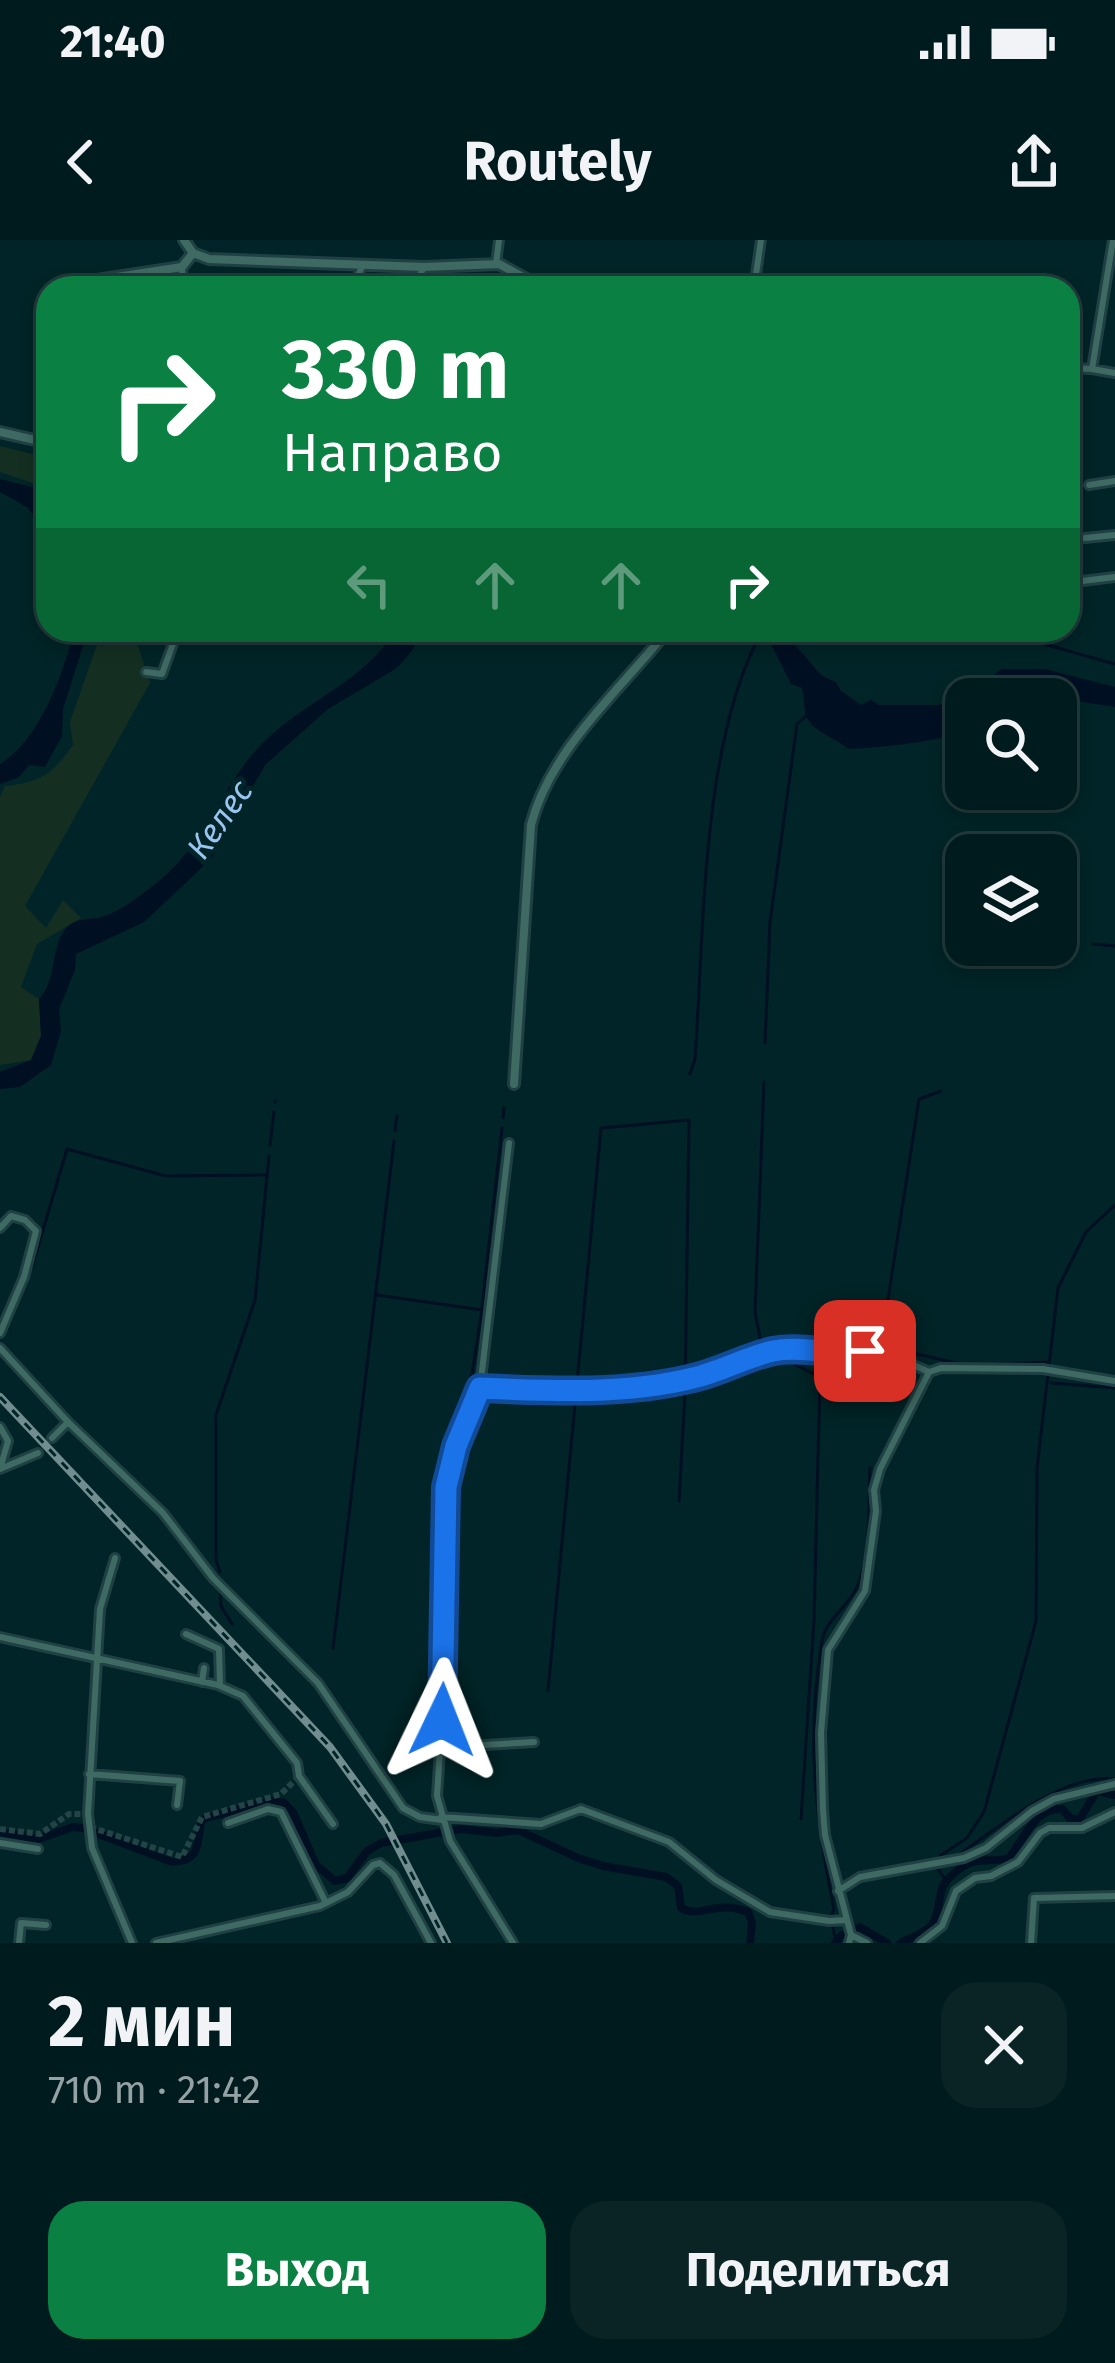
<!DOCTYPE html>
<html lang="ru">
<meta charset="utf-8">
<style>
body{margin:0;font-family:"Fira Sans",sans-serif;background:#0a2426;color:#f1f3f6;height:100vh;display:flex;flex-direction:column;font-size:45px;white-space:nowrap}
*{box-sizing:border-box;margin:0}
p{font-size:39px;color:#95a1a4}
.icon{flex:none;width:66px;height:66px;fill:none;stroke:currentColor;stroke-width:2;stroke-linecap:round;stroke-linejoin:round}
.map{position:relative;height:1703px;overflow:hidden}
.panel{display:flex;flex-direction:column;background:#001b1d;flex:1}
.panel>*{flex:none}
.banner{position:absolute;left:36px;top:36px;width:1044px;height:366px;border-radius:36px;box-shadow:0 6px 18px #0003,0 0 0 3px #22393b;background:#0b8043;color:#fff;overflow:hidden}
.fabs{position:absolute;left:945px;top:438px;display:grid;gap:24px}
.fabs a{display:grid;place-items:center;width:132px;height:132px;border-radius:24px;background:#001b1d;box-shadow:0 6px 18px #0003,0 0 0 3px #22393b;font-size:60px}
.pin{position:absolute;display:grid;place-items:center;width:102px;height:102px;color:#fff;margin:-51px;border-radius:24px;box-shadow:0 6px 18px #0006}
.me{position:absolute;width:132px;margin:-66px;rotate:2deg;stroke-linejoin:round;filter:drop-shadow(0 0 9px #0008)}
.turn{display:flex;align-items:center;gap:42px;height:252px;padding:0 48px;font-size:54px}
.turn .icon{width:156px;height:156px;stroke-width:2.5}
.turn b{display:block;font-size:84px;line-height:102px}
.lanes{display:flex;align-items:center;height:114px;padding:0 48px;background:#0003;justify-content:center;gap:60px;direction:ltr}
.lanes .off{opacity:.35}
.round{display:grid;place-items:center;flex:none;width:126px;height:126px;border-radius:36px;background:#0a2426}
.headline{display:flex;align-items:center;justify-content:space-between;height:204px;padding:0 48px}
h1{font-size:72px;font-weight:700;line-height:90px}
.button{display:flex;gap:24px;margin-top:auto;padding:24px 48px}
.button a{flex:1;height:138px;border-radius:36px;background:#0b8043;color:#fff;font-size:48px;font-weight:700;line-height:138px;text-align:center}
.button a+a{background:#0a2426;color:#f1f3f6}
.status{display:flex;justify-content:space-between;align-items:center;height:84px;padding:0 60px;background:#001b1d;direction:ltr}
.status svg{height:33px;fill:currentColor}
header{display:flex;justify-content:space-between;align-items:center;height:156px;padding:0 48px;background:#001b1d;font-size:54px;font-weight:700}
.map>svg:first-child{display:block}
.green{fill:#142f22}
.water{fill:#000f22}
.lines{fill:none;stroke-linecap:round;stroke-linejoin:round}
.stream{stroke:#000f22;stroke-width:3}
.canal{stroke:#000f22;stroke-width:8}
.minor-tunnel{stroke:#224446;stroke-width:6;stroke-dasharray:6 3;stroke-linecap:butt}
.minor-casing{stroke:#204144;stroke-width:12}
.tertiary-casing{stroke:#204144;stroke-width:14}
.minor{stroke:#3f6a63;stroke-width:6}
.tertiary{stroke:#3f6a63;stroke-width:8}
.rail-casing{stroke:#718d90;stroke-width:8}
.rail{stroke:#002427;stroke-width:3;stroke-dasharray:9;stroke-linecap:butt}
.route-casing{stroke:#114b97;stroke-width:30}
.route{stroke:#1a73e8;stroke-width:21}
.labels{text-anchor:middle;stroke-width:10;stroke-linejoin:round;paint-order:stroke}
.water-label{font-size:33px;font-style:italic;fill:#99c6f1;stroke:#002427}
</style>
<div class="status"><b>21:40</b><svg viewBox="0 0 49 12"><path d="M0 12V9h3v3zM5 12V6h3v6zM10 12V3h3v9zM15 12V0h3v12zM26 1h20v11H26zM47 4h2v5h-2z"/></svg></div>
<header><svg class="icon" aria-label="back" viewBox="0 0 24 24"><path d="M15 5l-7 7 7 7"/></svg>Routely<svg class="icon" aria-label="share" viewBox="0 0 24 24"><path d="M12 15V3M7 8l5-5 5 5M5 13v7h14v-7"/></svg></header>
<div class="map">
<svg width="1115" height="1703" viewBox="0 0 1115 1703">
<rect width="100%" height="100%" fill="#002427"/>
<path class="green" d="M 0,206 L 48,218 L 48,248 L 0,232 Z
M 102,390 L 133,390 L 150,443 L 25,666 L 46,688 L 63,660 L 81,678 L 37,704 L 21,747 L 39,759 L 41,796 L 31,820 L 0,825 L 0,557 L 5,546 C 42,542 52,534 73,505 L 70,482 Z"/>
<path class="water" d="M 0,239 L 47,251 L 48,291 L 27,267 L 0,252 Z
M 74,390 L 94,393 L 84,403 L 63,469 L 62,496 L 45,527 L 29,525 L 19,537 L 0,544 L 0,524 C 39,501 64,433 74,390 Z
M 396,390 L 416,390 L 414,408 L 397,428 L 328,469 L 265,525 L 212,618 L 144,682 L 76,714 L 75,730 L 59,769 L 61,791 L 51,825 L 20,847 L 0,849 L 0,832 L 31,820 L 41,796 L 39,759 C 57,741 50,711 64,691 C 75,676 90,681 105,676 C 124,669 144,653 159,641 C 206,603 222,543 264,502 C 305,461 365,441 396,390 Z
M 764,390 L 782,390 L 822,436 L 836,442 L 840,450 L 861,465 L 871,460 L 879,465 L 939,465 L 966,456 L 1002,429 L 1045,429 L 1115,447 L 1115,467 L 1076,461 L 1067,454 L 1031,449 L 1009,459 L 966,459 L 966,490 L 962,493 C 924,503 886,507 848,509 C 836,497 817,495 807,478 C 804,472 804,456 802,448 L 791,444 Z"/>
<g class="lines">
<path class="stream" d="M 813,390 L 842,396 L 1005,393 L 1115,424
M 1093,704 L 1115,706
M 765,803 L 770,682 L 797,484 L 807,475
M 690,834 L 695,819 C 704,695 701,514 756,403
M 764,842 L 755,1072 L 762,1108 L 820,1137 L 814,1380 L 801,1579
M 941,851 L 919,859 L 882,1098 L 900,1110 L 965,1125
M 275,862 L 275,861
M 503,878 L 504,868
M 395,890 L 397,876
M 270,905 L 274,872
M 32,1027 L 67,909 L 166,936 L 266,935
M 377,1055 L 482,1070 L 472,1134 L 439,1243 L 436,1451
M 482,1068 L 502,888
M 981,1125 L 1049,1122
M 1051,1143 L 1115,1148
M 220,1332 L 216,1320 L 216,1175 L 255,1060 L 269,916
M 220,1347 L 221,1366 L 232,1384
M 333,1408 L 394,901
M 548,1451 L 601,888 L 689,880 L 685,1152 L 679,1261
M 954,1618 C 997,1589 1061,1533 1115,1539
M 946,1641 L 938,1629 L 940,1616 L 967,1598 L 984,1572 L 1036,1381 L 1037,1228 L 1058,1048 L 1086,992 L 1115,965
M 836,1702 L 831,1677 L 834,1669 C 815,1575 806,1498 822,1401 C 826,1379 848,1367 857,1347 C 872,1313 868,1265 870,1228"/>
<path class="canal" d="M 0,1592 L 38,1599 L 73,1587 L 83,1588 L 172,1622 C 200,1621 197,1605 201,1582 L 206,1578 L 272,1561 L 283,1562 L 293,1572 L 316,1625 L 335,1641 L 347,1638 L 367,1611 L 381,1603 L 461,1589 L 497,1593 L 518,1590 L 578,1618 L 603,1626 L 666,1637 L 678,1646 L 681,1668 C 701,1679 716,1659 748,1672 L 752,1683 L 750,1703
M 854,1689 L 860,1687 L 887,1703
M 835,1703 L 842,1695
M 901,1703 C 910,1697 928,1693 933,1683 C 946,1657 930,1648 964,1626 C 980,1616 995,1624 1010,1617 C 1024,1598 1036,1567 1062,1569 L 1070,1578 L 1079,1580 L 1097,1551 L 1115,1555"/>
<path class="minor-tunnel" d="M 90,1587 L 182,1617 L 202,1577 L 281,1554 L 299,1536
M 0,1589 L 40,1594 L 69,1574 L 88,1574"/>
<defs>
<path id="minor" d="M 496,24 L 499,0
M 182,28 L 183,48
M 352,48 L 363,25
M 413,48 L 424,27
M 754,48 L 761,0
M 1068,128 L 1092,129 L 1113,0
M 1092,129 L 1115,133
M 1089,245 L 1115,241
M 1085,298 L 1115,295
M 1074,342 L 1115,337
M 146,432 L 162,434 L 178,390
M 509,903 L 480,1148 L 456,1206 L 446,1247 L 444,1448 L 437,1556 L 450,1601 L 513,1703
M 0,988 L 11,976 L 25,980 L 36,991 L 24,1037 L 0,1093
M 0,1108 L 68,1182 L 163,1273 L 213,1338 L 318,1443 L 403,1568 L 420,1577 L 442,1580
M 481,1148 L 563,1151 L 692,1138 L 771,1111 L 788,1109 L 841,1115 L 884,1112 L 929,1132
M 0,1187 L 8,1201 L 0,1229
M 52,1198 L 68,1182
M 0,1229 L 38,1213
M 115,1318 L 100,1369 L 88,1574 L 92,1608 L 132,1703
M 186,1394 L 219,1409 L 220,1445
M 0,1397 L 218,1445 L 243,1456 L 297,1523 L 299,1536 L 333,1584
M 202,1442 L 204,1428
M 440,1513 L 468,1506 L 534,1502
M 89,1534 L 180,1541 L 177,1565
M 441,1577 L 541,1584 L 581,1569 L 669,1602 L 716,1640 L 770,1672 L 829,1681 L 847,1680
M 228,1583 L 268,1569 L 281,1572 L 326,1663
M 0,1603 L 38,1609
M 838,1651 L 860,1637 L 964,1618 L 986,1608 L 1032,1571 L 1054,1559 L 1115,1544
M 851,1695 L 867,1703
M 19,1703 L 21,1683 L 46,1685
M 156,1703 L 320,1666 L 348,1652 L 373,1625 L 380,1623 L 394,1635 L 431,1703
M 849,1703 L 851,1695 L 825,1595 L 823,1570 L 821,1493 L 828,1410 L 865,1351 L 876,1271 L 874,1250 L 880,1229 L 929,1132 L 941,1128 L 1043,1129 L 1115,1141
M 920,1703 L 942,1686 L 956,1651 L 975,1638 L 991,1636 L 1018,1622 L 1040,1593 L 1049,1588 L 1082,1588 L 1115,1572
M 1031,1703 L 1034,1658 L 1115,1656"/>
<path id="tertiary" d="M 184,0 L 193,13 L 209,19 L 424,27 L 499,24 L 543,48
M 98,48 L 97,40 L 182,27 L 193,13
M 0,192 L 48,203
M 514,844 L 531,585 C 550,510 620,450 668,390"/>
</defs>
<use href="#minor" class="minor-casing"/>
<use href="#tertiary" class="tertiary-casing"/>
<use href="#minor" class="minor"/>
<use href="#tertiary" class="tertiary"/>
<defs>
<path id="rail" d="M 0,1157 L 330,1507 L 386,1584 L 447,1703"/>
</defs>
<use href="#rail" class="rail-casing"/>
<use href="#rail" class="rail"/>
</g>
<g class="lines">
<defs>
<path id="route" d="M 442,1480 L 446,1247 L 456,1206 L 480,1148 C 549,1151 625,1155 693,1138 C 720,1132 746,1117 773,1111 C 803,1105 834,1117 865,1111"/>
</defs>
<use href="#route" class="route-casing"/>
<use href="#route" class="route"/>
</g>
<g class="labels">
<g class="water-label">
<text transform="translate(219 579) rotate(-55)" y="12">Келес</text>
</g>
</g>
</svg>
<div class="fabs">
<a><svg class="icon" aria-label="search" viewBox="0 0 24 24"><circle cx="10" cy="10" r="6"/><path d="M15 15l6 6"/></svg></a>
<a><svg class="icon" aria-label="layers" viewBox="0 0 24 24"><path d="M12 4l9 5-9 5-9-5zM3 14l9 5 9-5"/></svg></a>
</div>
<div class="pin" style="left:865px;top:1111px;background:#d93025"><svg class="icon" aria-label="arrive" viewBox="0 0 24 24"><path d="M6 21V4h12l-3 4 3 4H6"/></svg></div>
<svg class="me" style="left:442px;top:1480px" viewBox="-20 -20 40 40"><path d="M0-17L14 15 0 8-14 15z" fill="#1a73e8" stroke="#fff" stroke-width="4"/></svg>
<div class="banner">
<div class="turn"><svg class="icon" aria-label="right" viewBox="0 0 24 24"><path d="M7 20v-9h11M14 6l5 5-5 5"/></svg><div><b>330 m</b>Направо</div></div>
<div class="lanes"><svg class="icon off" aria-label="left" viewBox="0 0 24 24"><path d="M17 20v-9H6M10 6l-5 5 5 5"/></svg><svg class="icon off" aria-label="ahead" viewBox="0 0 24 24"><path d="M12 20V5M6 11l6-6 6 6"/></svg><svg class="icon off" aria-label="ahead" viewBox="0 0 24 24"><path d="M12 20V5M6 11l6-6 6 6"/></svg><svg class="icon" aria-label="right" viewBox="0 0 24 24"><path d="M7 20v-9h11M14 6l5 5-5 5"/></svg></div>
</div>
</div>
<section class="panel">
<div class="headline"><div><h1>2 мин</h1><p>710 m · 21:42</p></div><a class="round"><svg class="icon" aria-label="close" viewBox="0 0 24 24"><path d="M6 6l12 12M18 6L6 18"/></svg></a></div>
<div class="button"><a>Выход</a><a>Поделиться</a></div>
</section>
